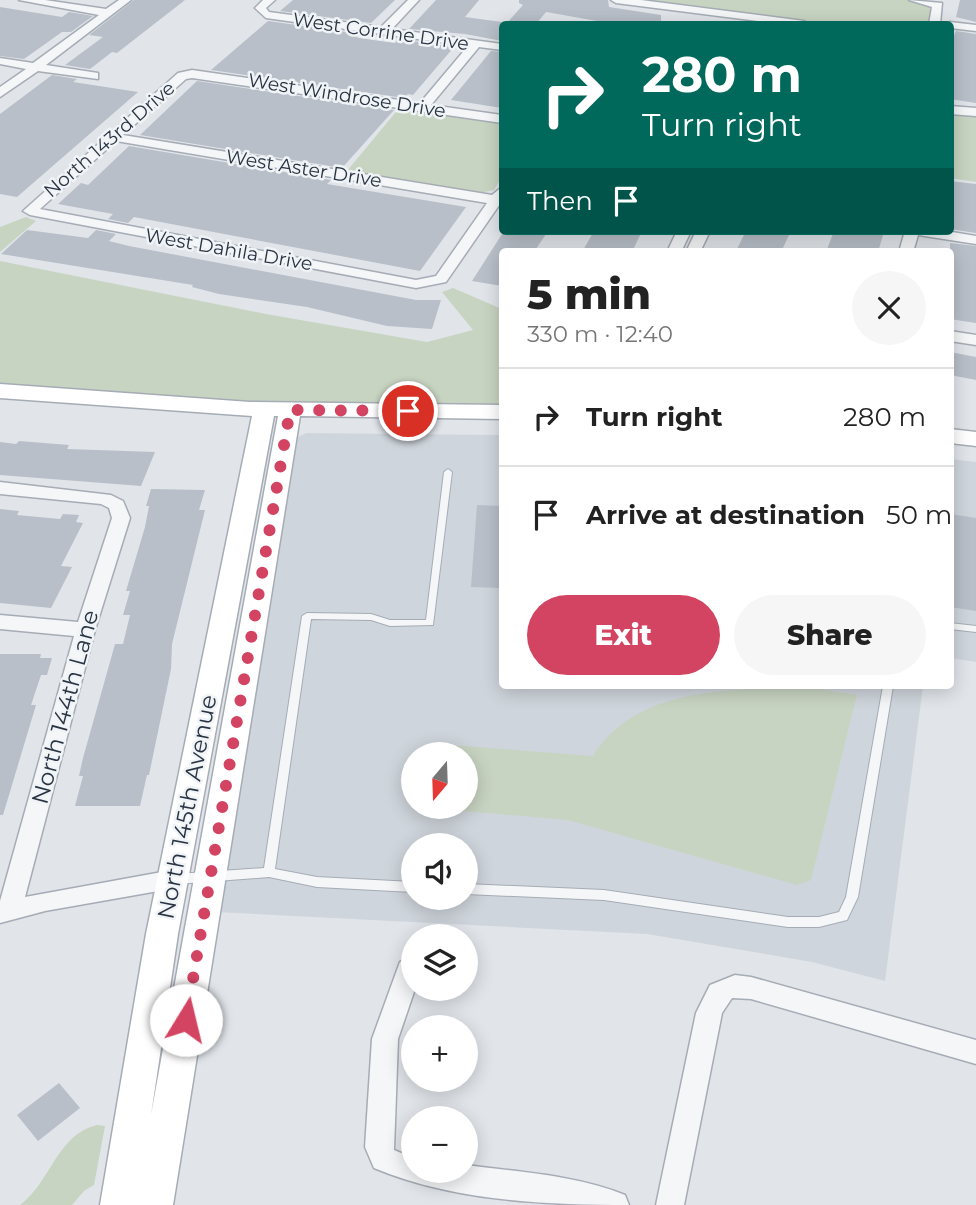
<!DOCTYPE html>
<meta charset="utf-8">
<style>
body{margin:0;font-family:Montserrat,sans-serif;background:#f6f6f6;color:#222;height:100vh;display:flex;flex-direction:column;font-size:26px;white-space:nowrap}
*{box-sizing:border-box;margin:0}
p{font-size:23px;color:#767676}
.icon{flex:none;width:38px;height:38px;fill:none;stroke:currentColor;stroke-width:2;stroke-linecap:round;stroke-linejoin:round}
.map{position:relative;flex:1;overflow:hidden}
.sheet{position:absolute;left:499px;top:248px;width:455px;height:441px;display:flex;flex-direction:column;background:#fff;border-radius:7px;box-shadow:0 4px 18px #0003}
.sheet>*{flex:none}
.top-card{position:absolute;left:499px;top:21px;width:455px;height:214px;border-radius:7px;box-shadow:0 4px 18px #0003;background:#00695c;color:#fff;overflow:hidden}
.needle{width:46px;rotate:199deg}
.controls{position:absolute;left:401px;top:742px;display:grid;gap:14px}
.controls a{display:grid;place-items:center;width:77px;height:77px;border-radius:50%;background:#fff;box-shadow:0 4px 18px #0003;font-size:35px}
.pin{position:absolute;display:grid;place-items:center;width:60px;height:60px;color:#fff;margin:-30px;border:4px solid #fff;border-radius:50%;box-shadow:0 2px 7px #0007}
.me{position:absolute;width:77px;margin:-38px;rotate:9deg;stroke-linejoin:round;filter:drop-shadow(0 0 5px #0008)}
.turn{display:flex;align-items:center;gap:24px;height:147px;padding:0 28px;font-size:32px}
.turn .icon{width:91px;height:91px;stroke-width:2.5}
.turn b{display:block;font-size:49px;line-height:60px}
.then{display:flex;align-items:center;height:66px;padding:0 28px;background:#0003;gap:14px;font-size:26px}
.round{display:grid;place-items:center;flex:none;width:74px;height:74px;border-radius:37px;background:#f6f6f6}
.head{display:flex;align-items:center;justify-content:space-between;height:119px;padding:0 28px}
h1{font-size:42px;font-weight:800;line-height:52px}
.action{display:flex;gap:14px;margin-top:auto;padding:14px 28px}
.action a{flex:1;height:80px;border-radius:42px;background:#d34362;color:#fff;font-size:28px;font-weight:800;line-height:80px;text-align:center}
.action a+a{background:#f6f6f6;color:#222}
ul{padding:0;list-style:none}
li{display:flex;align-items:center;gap:21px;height:98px;padding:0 28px;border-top:2px solid #e0e0e0}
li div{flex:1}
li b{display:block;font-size:26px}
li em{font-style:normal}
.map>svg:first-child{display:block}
.built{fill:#cfd5dc;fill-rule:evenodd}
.green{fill:#c8d4c2}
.building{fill:#b8bfc8}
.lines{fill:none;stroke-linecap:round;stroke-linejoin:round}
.lane-casing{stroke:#a6acb5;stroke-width:2}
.street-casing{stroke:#a6acb5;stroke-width:3}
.secondary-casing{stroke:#a6acb5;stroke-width:3}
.lane{fill:#f4f6f8;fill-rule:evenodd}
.street{fill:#f4f6f8;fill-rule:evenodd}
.secondary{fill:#fff;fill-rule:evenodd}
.route{stroke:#d34362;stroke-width:12;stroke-dasharray:0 21.6}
.labels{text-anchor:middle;stroke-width:5;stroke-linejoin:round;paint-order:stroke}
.far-street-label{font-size:19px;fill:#293443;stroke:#f1f4f7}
.street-label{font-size:23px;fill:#293443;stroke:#f1f4f7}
</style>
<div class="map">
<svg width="976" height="1205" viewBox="0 0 976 1205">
<rect width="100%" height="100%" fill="#e1e5ea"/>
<path class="built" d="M 306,433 L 502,435 L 502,686 L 923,686 L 885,981 L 812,962 L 647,934 L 217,912 L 292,440 ZM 413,754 L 466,754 L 466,807 L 413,807 ZM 413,845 L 466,845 L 466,898 L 413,898 Z
M 950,459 L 976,462 L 976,662 L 950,658 Z"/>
<path class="green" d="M 632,0 L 908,0 L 935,6 L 930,24 L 819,24 Z
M 400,107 L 502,123 L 502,177 L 494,190 L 479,193 L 347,171 Z
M 952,114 L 976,115 L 976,182 L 950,178 Z
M 26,217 L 36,221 L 0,252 L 0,227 Z
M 0,261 L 266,314 L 427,342 L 473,330 L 442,292 L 453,288 L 502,309 L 502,407 L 279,407 L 0,387 Z
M 818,689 L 857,695 L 811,880 L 797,885 L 568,820 L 428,808 L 466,807 L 466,754 L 436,754 L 438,744 L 593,756 C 638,683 743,689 818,689 Z
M 97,1125 L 105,1126 L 94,1185 L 84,1191 L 72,1205 L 20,1205 C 52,1181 56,1135 97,1125 Z"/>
<path class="building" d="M 134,0 L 185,0 L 117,53 L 112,52 L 90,69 L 65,65 L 103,37 L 89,35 Z
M 293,0 L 395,0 L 371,23 L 280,11 Z
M 436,0 L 479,0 L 465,17 L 502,22 L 502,41 L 465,34 L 409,29 Z
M 519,0 L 608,0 L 609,7 L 661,15 L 661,24 L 614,24 L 546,12 L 536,24 L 506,24 L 523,5 L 519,3 Z
M 960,0 L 976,0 L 976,22 L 956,17 Z
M 0,7 L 62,17 L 69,12 L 93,16 L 71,32 L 62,32 L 24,59 L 0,56 Z
M 268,21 L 360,34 L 356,37 L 359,38 L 395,43 L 399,39 L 454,47 L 413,95 L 408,94 L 404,98 L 211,70 Z
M 956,31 L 976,34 L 976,103 L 950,99 L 953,66 L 950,44 Z
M 491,51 L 502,52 L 502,108 L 451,100 Z
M 52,75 L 77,79 L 73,82 L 138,92 L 17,197 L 0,194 L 0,114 Z
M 197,81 L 394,110 L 342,168 L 140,135 Z
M 129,146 L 331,180 L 327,184 L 466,207 L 420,271 L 134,217 L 128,223 L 108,219 L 113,214 L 58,204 L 81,183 L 88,185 Z
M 950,181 L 976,184 L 976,233 L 950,229 Z
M 27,230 L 88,238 L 96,230 L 116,234 L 109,241 L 129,246 L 416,300 L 441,300 L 432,329 L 387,326 L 307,307 L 219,294 L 192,287 L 193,285 L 1,254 Z
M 504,231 L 548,231 L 534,252 L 502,252 L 502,286 L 472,281 Z
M 594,231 L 642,231 L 632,252 L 582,252 Z
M 746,231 L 791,231 L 781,252 L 737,249 Z
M 834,231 L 875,231 L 883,235 L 878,252 L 826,252 Z
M 950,243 L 976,246 L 976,323 L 950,319 Z
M 950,352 L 976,357 L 976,380 L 950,375 Z
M 19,441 L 69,445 L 67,449 L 155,452 L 141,486 L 0,475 L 0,442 L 16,444 Z
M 151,489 L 205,490 L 199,510 L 205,510 L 172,644 L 171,669 L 149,775 L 147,775 L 140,806 L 75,806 L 83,776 L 79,776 L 83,758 L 115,644 L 123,644 L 130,615 L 123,615 L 130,591 L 126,591 L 145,527 L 149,506 L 146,506 Z
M 477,505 L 502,506 L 502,588 L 471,587 Z
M 0,509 L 19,511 L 17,515 L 60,519 L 63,514 L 79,515 L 76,522 L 83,523 L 61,566 L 72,567 L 51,608 L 0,603 Z
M 950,514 L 976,518 L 976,611 L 950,607 Z
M 0,654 L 41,654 L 40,658 L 52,658 L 47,675 L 41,675 L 31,705 L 36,705 L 3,815 L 0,815 Z
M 59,1083 L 80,1108 L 38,1141 L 17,1115 Z"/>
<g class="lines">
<defs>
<path id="lane" d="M 448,469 L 452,472 L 433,625 L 390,626 L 371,620 L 311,619 L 275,869 L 317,877 L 413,882 L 413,892 L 317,887 L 269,877 L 177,884 L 173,882 L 171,879 L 173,876 L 177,874 L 264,868 L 302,616 L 307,613 L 371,614 L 390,620 L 426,620 L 444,472 Z
M 950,623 L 976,626 L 976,632 L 950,629 Z
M 883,686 L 893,686 L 858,897 L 847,920 L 819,927 L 788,927 L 604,900 L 466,894 L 466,884 L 604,890 L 788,917 L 819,917 L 839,912 L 846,897 Z"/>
<path id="street" d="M 19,0 L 45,0 L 106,9 L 119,0 L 131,0 L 46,65 L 98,73 L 98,79 L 38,71 L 0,97 L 0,87 L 26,69 L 0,64 L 0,58 L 33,63 L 99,15 Z
M 263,0 L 275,0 L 266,8 L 269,12 L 381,27 L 408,0 L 419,0 L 392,29 L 502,44 L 502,50 L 479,47 L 431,105 L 502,115 L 502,123 L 192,78 L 186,79 L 123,135 L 492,195 L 502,187 L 502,201 L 446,282 L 416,288 L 30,215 L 23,211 L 178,73 L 192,70 L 420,103 L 468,46 L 266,18 L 255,8 ZM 116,141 L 487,203 L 436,276 L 416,280 L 40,209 Z
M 611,0 L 641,0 L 804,21 L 810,24 L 782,24 L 616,3 Z
M 909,0 L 942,3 L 940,24 L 929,24 L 932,7 Z
M 950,22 L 976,25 L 976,31 L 950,28 L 950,24 L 945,24 Z
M 950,106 L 976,108 L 976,116 L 950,114 Z
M 677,231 L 691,231 L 681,252 L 667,252 Z
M 696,231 L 710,231 L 700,252 L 686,252 Z
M 905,231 L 946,231 L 976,236 L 976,244 L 918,235 L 913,252 L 899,252 Z
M 950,331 L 976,335 L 976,345 L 950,341 Z
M 0,482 L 111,495 L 123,501 L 130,518 L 95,630 L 25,897 L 173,870 L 181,873 L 185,880 L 181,887 L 45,911 L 0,923 L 0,901 L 74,636 L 0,629 L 0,615 L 78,622 L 112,518 L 109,508 L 101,504 L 0,494 Z
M 409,959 L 413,961 L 415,989 L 398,1039 L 394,1150 L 413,1158 L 413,1171 L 466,1171 L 466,1165 C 518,1172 576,1175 625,1195 L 629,1205 C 545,1205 453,1201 374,1168 L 365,1147 L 372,1039 L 397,970 L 400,962 Z
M 735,975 L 751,977 L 976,1040 L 976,1064 L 751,999 L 732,998 L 722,1013 L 684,1205 L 656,1205 L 696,1013 L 710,985 Z"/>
<path id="secondary" d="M 0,384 L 250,402 L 502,405 L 502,419 L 300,416 L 173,1205 L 100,1205 L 146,934 L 252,416 L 0,398 ZM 274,416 L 278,416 L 151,1115 L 178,934 Z
M 950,429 L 976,432 L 976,446 L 950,443 Z"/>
</defs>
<use href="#lane" class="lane-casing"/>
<use href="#street" class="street-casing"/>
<use href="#secondary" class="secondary-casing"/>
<use href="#lane" class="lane"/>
<use href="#street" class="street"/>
<use href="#secondary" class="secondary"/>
</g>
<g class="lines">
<path class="route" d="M 186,1020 L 290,410 L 408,411"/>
</g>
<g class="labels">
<g class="far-street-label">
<text transform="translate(381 31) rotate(8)" y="7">West Corrine Drive</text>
<text transform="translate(347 95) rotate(9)" y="7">West Windrose Drive</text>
<text transform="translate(109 139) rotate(-41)" y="7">North 143rd Drive</text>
<text transform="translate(304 168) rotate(9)" y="7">West Aster Drive</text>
<text transform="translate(229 249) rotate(10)" y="7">West Dahila Drive</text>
</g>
<g class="street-label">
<text transform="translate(65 707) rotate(-75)" y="8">North 144th Lane</text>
<text transform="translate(187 807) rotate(-79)" y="8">North 145th Avenue</text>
</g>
</g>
</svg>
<div class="controls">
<a><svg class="needle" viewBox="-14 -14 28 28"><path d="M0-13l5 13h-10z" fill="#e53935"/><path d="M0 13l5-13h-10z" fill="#767676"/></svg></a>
<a><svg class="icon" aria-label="sound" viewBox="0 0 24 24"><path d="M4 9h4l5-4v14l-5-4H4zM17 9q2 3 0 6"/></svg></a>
<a><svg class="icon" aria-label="layers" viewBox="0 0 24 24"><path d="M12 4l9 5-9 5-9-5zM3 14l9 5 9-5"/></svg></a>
<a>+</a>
<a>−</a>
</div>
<div class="pin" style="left:408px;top:411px;background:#d93025"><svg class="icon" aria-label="arrive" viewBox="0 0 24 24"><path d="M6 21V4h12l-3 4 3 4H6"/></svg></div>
<svg class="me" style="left:186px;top:1020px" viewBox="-20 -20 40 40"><circle r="19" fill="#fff"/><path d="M0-13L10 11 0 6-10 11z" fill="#d34362"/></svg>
<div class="top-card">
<div class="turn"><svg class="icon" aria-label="right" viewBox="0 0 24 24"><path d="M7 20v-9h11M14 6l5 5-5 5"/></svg><div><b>280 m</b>Turn right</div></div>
<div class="then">Then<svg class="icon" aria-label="arrive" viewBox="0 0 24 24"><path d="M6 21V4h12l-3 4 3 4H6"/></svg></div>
</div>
<section class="sheet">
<div class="head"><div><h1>5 min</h1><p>330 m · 12:40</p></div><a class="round"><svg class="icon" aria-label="close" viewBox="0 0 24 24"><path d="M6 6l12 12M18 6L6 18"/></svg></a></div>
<ul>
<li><svg class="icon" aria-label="right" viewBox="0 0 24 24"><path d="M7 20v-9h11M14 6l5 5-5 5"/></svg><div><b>Turn right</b></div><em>280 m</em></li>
<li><svg class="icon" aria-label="arrive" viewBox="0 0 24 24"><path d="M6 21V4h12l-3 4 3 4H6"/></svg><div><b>Arrive at destination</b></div><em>50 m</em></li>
</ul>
<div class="action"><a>Exit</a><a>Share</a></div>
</section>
</div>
